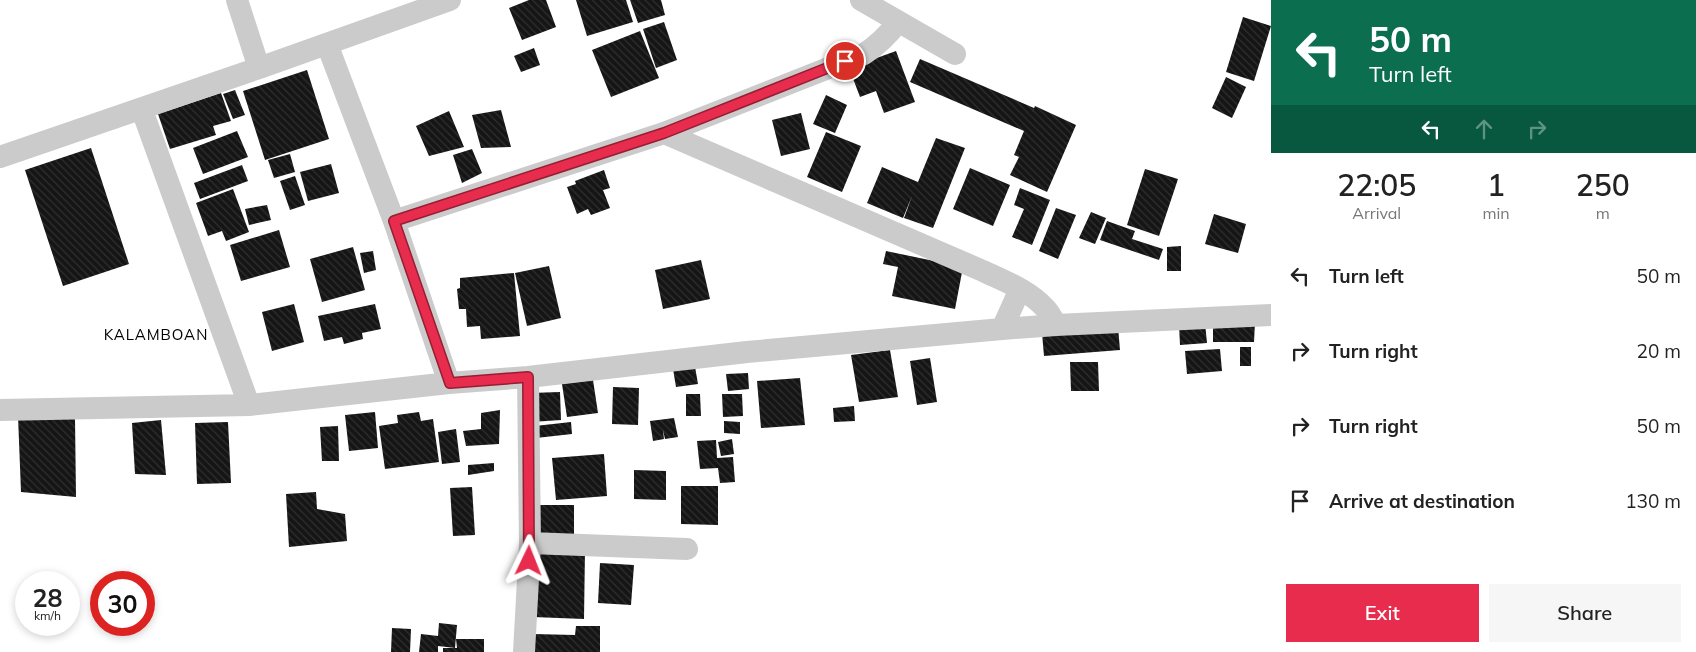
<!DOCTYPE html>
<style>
body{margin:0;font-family:Mulish,sans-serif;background:#f6f6f6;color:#222;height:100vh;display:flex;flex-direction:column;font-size:19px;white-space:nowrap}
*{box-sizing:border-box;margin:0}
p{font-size:16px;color:#767676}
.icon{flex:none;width:28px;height:28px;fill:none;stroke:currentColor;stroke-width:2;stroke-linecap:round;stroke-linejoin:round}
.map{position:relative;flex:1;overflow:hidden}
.side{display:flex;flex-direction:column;background:#fff;width:425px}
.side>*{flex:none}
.guide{background:#0b6e4f;color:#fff;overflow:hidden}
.speed{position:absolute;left:15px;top:571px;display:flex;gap:10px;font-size:25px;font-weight:700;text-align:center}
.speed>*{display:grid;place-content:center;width:65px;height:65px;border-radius:50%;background:#fff;box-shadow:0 2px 8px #0003;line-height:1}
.speed small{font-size:12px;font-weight:400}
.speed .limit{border:8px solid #d22;background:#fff;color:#111}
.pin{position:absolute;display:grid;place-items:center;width:42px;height:42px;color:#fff;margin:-21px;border:2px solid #fff;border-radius:50%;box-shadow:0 1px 5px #0007}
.me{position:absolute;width:55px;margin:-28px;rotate:2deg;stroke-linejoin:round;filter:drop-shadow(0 0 4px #0008)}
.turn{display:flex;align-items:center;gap:18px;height:105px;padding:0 15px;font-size:22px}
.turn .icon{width:65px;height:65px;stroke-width:2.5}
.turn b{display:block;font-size:35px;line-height:42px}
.lanes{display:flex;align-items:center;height:48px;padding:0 15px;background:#0003;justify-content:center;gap:25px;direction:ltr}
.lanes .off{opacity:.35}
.eta{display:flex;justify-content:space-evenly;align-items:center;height:85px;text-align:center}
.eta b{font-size:30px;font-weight:600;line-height:35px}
.action{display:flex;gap:10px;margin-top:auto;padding:10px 15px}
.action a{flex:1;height:58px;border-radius:0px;background:#e82c4d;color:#fff;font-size:20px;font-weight:600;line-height:58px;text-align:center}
.action a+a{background:#f6f6f6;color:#222}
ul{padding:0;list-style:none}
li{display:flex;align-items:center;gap:15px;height:75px;padding:0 15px}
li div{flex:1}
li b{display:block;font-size:19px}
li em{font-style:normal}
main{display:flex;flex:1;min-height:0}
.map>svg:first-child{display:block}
.building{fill:url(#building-back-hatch)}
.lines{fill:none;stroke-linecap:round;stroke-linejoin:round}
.street{stroke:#cbcbcb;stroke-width:22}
.route-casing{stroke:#971d32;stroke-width:12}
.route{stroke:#e82c4d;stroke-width:9}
.labels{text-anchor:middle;stroke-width:5;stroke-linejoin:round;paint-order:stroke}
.neighbourhood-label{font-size:15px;letter-spacing:1px;fill:#000;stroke:#fff}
</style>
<main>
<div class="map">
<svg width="1271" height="652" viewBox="0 0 1271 652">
<defs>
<pattern id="building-back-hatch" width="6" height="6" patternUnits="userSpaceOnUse" patternTransform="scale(1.25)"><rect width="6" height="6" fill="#151515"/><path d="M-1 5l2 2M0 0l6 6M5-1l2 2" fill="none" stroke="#2f2f2f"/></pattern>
</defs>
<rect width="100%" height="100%" fill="#fff"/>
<path class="building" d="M 529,0 L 546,0 L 556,27 L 522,40 L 509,8 Z
M 576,0 L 626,0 L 633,22 L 587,36 Z
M 630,0 L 661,0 L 665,15 L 638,23 Z
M 1243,17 L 1271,26 L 1254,81 L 1226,72 Z
M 664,22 L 677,60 L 656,68 L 643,29 Z
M 640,31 L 659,78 L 611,97 L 592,50 Z
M 534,48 L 540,65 L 521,72 L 514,56 Z
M 896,51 L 915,102 L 884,113 L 876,91 L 860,97 L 849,68 Z
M 920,59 L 1034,108 L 1032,113 L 1035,106 L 1076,125 L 1047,192 L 1010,175 L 1019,157 L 1014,155 L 1024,131 L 910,82 Z
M 307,70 L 329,139 L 265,160 L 243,91 Z
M 1226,77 L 1246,87 L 1232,118 L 1212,108 Z
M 235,90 L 245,115 L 233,119 L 223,94 Z
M 221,93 L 231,121 L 213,126 L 216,135 L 170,149 L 158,114 Z
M 826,95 L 847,105 L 835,133 L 813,124 Z
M 501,110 L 511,147 L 481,148 L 472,115 Z
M 449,111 L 464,147 L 429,156 L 416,126 Z
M 801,113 L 810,149 L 781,156 L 772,120 Z
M 237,131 L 248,157 L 203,174 L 193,148 Z
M 826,132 L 861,146 L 842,192 L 807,177 Z
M 936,138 L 965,148 L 933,228 L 904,218 L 912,196 L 903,218 L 867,203 L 882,167 L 918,182 Z
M 91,148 L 129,264 L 63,286 L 25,170 Z
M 472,149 L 482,173 L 462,183 L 453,155 Z
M 290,154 L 295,172 L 274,178 L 268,160 Z
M 331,164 L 339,193 L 308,201 L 300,172 Z
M 242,165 L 248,181 L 200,199 L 194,183 Z
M 970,168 L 1010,185 L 993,226 L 953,209 Z
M 1145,169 L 1178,179 L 1159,236 L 1127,225 Z
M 604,170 L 610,188 L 603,190 L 610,208 L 591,215 L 588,209 L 577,214 L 567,187 L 576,184 L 575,181 Z
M 295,176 L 305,205 L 290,210 L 280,181 Z
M 1020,188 L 1050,200 L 1032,245 L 1012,237 L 1024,209 L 1014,205 Z
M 233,189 L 249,232 L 226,241 L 222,231 L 208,236 L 196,203 Z
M 267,205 L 271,220 L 249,225 L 245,209 Z
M 1056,208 L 1076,215 L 1058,259 L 1039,251 Z
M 1091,212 L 1106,218 L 1095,244 L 1079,238 Z
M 1214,214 L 1246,224 L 1238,253 L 1205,244 Z
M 1107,221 L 1135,231 L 1132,239 L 1163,249 L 1159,260 L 1100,240 Z
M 279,230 L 290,267 L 241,281 L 230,245 Z
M 1181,246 L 1181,271 L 1167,271 L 1167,247 Z
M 353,247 L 365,290 L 322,302 L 310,259 Z
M 373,251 L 376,270 L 364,273 L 360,253 Z
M 886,251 L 963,267 L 955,309 L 892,296 L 898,267 L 883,264 Z
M 701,260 L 710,299 L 663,309 L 655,270 Z
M 549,266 L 561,318 L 527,326 L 515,273 Z
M 514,273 L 520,336 L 481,339 L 480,326 L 467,327 L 466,309 L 459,309 L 457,289 L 460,288 L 460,278 Z
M 294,304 L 304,342 L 272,351 L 262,312 Z
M 375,304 L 381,329 L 362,333 L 363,339 L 344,344 L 342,337 L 324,341 L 318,316 Z
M 1213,322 L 1255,322 L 1254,342 L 1213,342 Z
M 1205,323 L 1207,343 L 1180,345 L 1179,325 Z
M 1118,327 L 1120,350 L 1044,356 L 1042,333 Z
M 1240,347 L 1251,347 L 1251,366 L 1240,366 Z
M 1220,349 L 1222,371 L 1187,374 L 1185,351 Z
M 890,350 L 898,397 L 859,402 L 851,355 Z
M 930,358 L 937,402 L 917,405 L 910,361 Z
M 694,361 L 698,384 L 676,387 L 672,363 Z
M 1070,362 L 1098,362 L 1099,391 L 1071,391 Z
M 748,373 L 749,389 L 728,391 L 726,374 Z
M 800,378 L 805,425 L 761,428 L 757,381 Z
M 593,380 L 598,413 L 567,417 L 562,384 Z
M 613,387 L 639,388 L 638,425 L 612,424 Z
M 560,392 L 561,420 L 531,422 L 530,393 Z
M 686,394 L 700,394 L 701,416 L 686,416 Z
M 722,394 L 742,394 L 743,416 L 723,417 Z
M 854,406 L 855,421 L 834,422 L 833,408 Z
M 500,410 L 499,444 L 466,446 L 463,431 L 481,429 L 481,413 Z
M 375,412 L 378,448 L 349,451 L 345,415 Z
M 419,412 L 421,421 L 433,419 L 439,462 L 385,469 L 379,426 L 398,423 L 397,415 Z
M 18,416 L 75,419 L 76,497 L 21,492 Z
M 674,418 L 678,437 L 665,439 L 663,430 L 664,439 L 653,441 L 650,421 Z
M 161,420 L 166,475 L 135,474 L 132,423 Z
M 724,421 L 740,422 L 740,434 L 724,433 Z
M 228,422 L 231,483 L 197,484 L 195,423 Z
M 571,422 L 572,434 L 536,438 L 535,426 Z
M 338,426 L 339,461 L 322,461 L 320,427 Z
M 456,429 L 460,462 L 442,464 L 438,432 Z
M 732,439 L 734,454 L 721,456 L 718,442 Z
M 716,440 L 717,458 L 733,457 L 735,482 L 720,483 L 718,468 L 700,469 L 697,441 Z
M 604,454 L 607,496 L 556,500 L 552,458 Z
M 494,463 L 494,471 L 468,475 L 468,465 Z
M 634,470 L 666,471 L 666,500 L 634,499 Z
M 681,486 L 718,486 L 718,525 L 681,524 Z
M 472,487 L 475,535 L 453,536 L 450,488 Z
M 316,492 L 317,509 L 345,514 L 347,541 L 289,547 L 286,494 Z
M 538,505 L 574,505 L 574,536 L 538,535 Z
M 534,548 L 585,550 L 584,619 L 533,617 Z
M 600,563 L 634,565 L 631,605 L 598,603 Z
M 439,623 L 457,625 L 455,648 L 438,646 L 438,652 L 419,652 L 421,634 L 438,636 Z
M 576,626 L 600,626 L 600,652 L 533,652 L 533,634 L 575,635 Z
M 392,628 L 411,629 L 410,652 L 391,652 Z
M 456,639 L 484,639 L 484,652 L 443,652 L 443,648 L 457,648 Z"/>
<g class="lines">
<path class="street" d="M 237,0 L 259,68
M 861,0 L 955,54
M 327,44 L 394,221 L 449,383
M 142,110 L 249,405
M 664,133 L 983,271 C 1004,281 1029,290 1045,308 C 1050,313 1053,319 1056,325
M 0,157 L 259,68 L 450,0
M 394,221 L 664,133 L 864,54 C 878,45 888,35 898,22
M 1002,329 L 1020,289
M 0,410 L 249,405 L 449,383 L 528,377 L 747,352 L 1002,329 L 1056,325 L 1271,315
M 530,543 L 687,549
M 524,652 L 530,543 L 528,377"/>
</g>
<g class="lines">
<defs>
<path id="route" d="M 529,561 L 528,377 L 450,383 L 394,221 L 664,133 L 845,61"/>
</defs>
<use href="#route" class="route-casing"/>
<use href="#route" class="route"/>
</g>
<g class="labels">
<g class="neighbourhood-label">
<text x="156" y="340">KALAMBOAN</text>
</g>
</g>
</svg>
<div class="speed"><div>28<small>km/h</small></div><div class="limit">30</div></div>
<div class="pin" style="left:845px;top:61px;background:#d93025"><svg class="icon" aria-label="arrive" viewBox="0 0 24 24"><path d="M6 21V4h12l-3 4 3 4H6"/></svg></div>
<svg class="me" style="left:529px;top:561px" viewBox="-20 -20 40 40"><path d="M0-17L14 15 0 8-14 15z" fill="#e82c4d" stroke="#fff" stroke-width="4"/></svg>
</div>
<section class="side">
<div class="guide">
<div class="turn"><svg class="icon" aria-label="left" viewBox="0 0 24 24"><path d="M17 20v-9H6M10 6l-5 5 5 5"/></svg><div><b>50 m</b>Turn left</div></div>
<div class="lanes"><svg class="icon" aria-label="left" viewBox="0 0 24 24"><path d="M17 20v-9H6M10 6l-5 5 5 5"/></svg><svg class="icon off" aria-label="ahead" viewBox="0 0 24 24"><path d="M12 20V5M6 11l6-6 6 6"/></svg><svg class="icon off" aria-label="right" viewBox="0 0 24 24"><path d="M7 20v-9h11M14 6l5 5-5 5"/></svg></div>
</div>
<div class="eta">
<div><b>22:05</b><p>Arrival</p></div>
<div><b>1</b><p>min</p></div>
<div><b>250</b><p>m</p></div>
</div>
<ul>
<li><svg class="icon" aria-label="left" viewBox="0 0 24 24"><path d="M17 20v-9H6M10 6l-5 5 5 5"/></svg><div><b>Turn left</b></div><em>50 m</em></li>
<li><svg class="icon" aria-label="right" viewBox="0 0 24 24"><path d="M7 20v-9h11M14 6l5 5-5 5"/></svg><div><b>Turn right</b></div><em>20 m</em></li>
<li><svg class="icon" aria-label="right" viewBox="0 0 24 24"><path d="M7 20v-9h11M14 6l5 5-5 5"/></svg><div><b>Turn right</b></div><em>50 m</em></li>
<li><svg class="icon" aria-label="arrive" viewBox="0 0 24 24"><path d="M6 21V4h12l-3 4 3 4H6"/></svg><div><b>Arrive at destination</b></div><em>130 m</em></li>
</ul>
<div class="action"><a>Exit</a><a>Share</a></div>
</section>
</main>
